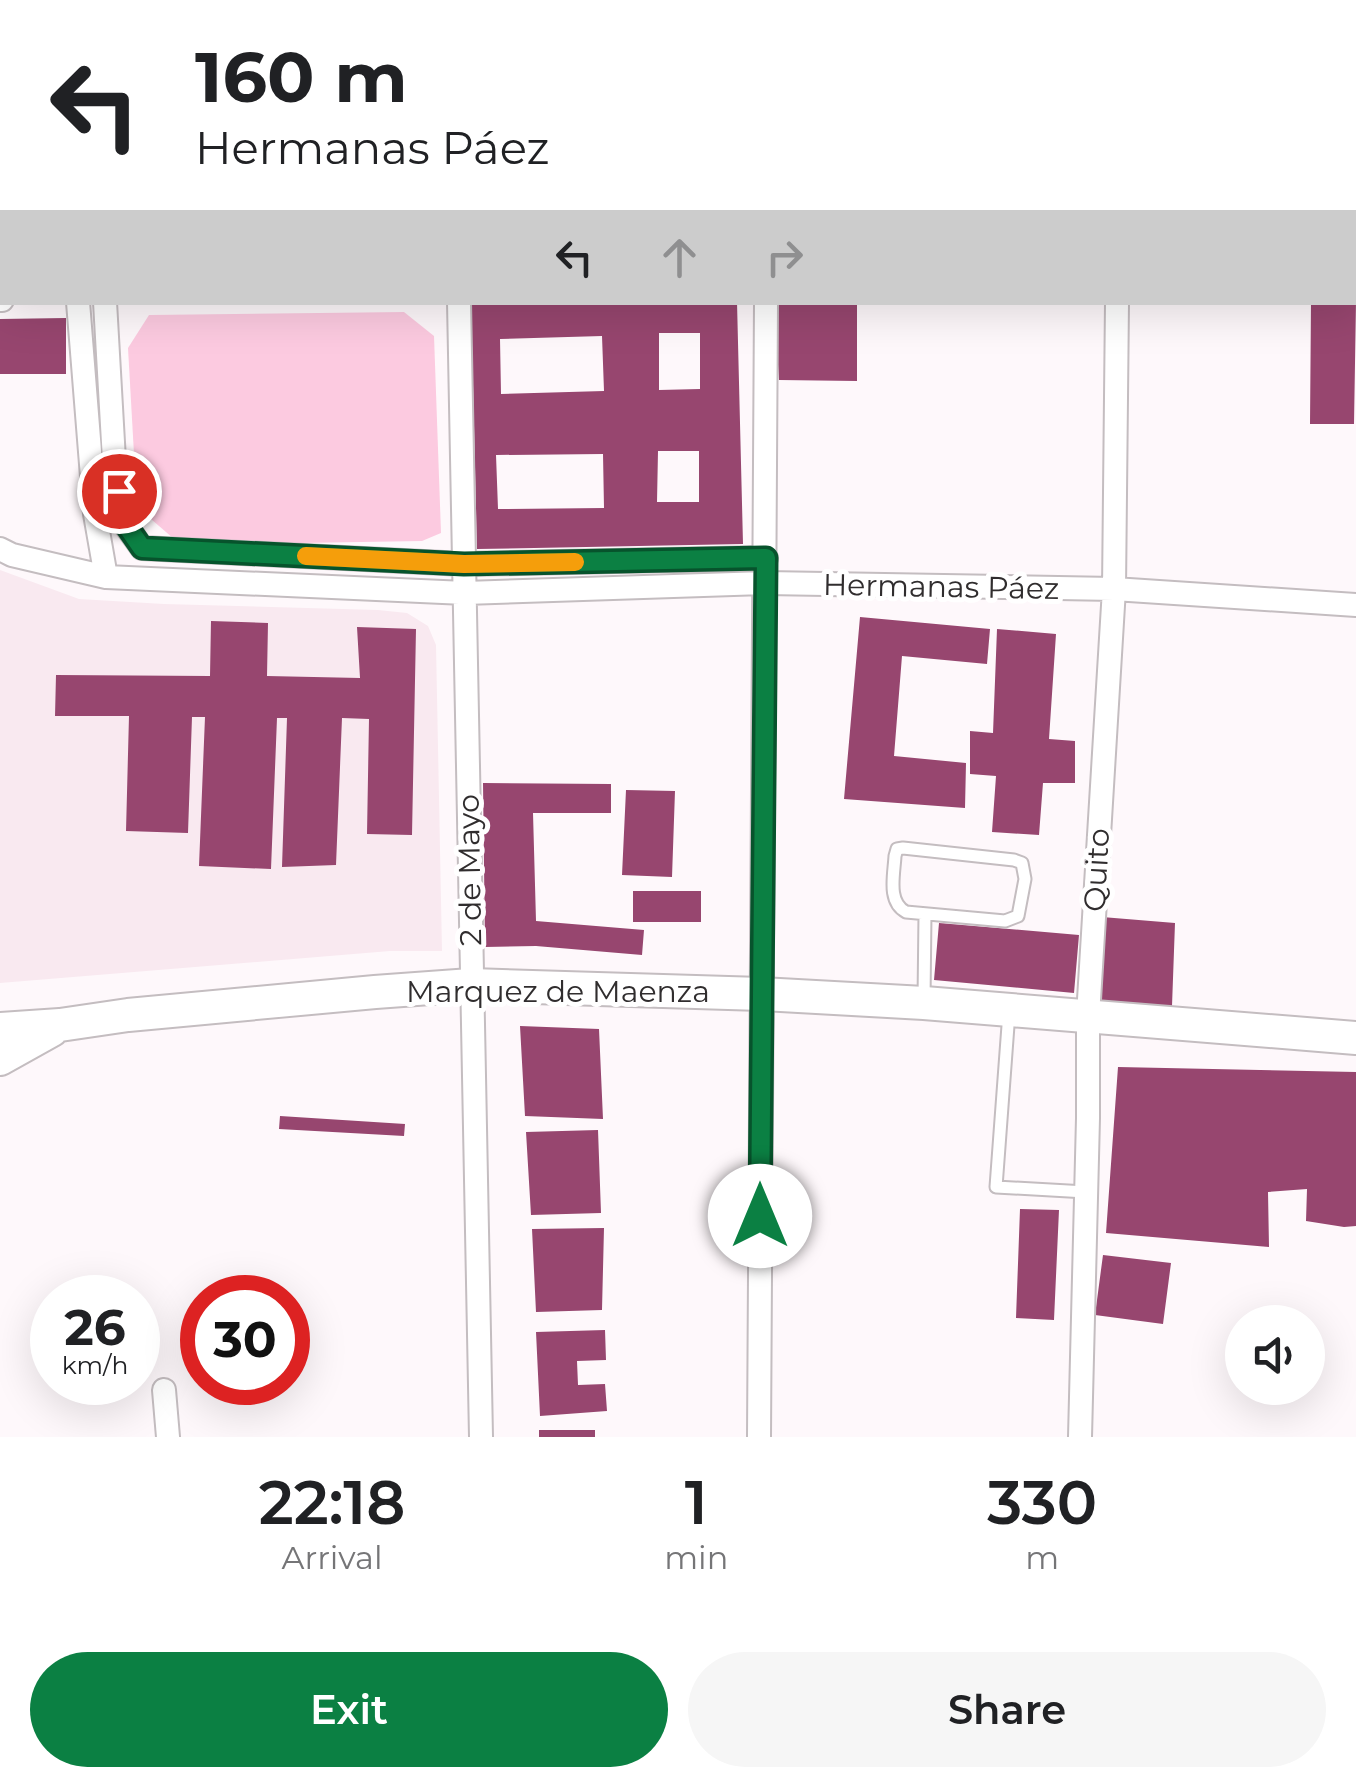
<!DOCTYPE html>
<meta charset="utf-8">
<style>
body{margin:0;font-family:Montserrat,sans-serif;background:#f6f6f6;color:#202124;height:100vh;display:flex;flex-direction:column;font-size:38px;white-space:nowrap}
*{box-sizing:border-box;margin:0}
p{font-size:32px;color:#757577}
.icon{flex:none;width:55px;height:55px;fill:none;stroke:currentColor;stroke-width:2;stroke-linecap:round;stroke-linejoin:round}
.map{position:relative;height:1437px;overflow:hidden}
.drawer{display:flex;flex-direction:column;background:#fff;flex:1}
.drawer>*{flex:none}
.hud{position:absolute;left:0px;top:0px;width:1358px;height:305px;box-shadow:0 10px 40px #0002;background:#fff;color:#202124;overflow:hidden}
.controls{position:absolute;left:1225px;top:1305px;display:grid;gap:20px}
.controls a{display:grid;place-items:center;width:100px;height:100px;border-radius:50%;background:#fff;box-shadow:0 10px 40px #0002;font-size:50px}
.speed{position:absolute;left:30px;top:1275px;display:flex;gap:20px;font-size:50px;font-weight:700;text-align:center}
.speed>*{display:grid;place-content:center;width:130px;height:130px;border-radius:50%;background:#fff;box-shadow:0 10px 40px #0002;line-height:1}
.speed small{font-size:25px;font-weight:400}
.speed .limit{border:15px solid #d22;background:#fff;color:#111}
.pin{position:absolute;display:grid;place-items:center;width:85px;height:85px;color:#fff;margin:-42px;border:5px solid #fff;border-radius:50%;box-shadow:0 2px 10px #0007}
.me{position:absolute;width:110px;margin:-55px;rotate:0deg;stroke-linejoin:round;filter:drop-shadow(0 0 8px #0008)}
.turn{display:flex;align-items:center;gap:35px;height:210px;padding:0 30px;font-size:45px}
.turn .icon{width:130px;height:130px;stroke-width:2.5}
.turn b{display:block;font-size:70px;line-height:85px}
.lanes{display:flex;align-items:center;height:95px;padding:0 30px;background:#0003;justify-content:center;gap:50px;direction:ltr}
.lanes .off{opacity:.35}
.eta{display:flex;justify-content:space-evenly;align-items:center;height:170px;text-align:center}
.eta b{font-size:60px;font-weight:600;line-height:70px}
.action{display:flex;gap:20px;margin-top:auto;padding:20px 30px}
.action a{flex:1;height:115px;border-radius:60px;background:#0b8043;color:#fff;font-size:40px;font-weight:600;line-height:115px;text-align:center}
.action a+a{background:#f6f6f6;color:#202124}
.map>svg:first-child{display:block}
.built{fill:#f9e9f0}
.green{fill:#fccae0}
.building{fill:#97466f;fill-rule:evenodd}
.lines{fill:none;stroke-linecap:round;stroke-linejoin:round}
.lane-casing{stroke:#c4bdc0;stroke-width:15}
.street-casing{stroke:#c4bdc0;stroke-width:26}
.secondary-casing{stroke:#c4bdc0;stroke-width:36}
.lane{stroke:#fff;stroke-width:11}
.street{stroke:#fff;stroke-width:22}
.secondary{stroke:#fff;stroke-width:32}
.route-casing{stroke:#07532c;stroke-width:25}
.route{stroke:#0b8043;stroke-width:18}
.slow{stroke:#f59e0b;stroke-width:18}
.labels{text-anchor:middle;stroke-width:10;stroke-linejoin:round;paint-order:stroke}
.street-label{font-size:30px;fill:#302d2e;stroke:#fff}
</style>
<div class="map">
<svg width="1356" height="1437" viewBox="0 0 1356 1437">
<rect width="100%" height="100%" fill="#fef8fb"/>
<path class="built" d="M 0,570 L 79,599 L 164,604 L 378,610 L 407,613 L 428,626 L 436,645 L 442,951 L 390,951 L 0,983 Z"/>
<path class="green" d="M 404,312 L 434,336 L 441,533 L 422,541 L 181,545 L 137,507 L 128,348 L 149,315 Z"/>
<path class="building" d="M 471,302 L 737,302 L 743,544 L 477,549 ZM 659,333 L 700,333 L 700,389 L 659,390 ZM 602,336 L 604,391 L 501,394 L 500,339 ZM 658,451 L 699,451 L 699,502 L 657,502 ZM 603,454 L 604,508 L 498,509 L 496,455 Z
M 774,302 L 857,302 L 857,381 L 779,380 Z
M 1311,302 L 1356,302 L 1354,424 L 1310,424 Z
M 66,318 L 66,374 L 0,374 L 0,319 Z
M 860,617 L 990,629 L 987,664 L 902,656 L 894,756 L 966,763 L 965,808 L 844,799 Z
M 211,621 L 268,623 L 267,676 L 360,678 L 357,627 L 416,629 L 412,835 L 367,834 L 369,719 L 342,718 L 336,865 L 282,867 L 287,718 L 277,718 L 271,869 L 199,866 L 205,717 L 192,717 L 188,833 L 126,831 L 129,716 L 55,716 L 56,675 L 210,676 Z
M 997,629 L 1056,634 L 1049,739 L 1075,741 L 1075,783 L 1043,783 L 1039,835 L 992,832 L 996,776 L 970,774 L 970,731 L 993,733 Z
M 483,783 L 611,784 L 611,813 L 533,813 L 536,921 L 644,930 L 642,955 L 536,946 L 485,947 Z
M 626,790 L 675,791 L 672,877 L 622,875 Z
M 633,891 L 701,891 L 701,922 L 633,922 Z
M 1102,917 L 1175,923 L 1172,1006 L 1097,1000 Z
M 939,923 L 1079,935 L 1074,993 L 934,980 Z
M 520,1026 L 599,1029 L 603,1119 L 525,1116 Z
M 1118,1067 L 1356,1072 L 1356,1226 L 1344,1227 L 1306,1221 L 1307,1189 L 1268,1192 L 1269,1247 L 1106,1233 Z
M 280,1116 L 405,1124 L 404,1136 L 279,1129 Z
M 598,1130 L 601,1213 L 531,1215 L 526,1132 Z
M 1020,1209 L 1059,1210 L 1054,1320 L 1016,1318 Z
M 604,1228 L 602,1310 L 536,1312 L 532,1229 Z
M 1103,1255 L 1171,1263 L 1163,1324 L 1095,1315 Z
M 605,1330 L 606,1360 L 577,1361 L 578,1385 L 605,1384 L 607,1411 L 540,1416 L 536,1332 Z
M 539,1430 L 595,1430 L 595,1437 L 539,1437 Z"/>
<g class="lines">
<defs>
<path id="lane" d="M 250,0 L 250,2
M 307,0 L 307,2
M 903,848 L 1014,860 L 1022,863 L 1025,879 L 1018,916 L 1005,921 L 906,912 C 887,902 894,875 895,856 L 897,849 Z
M 924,1000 L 925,914
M 1009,1012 L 996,1187 L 1086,1192"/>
<path id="street" d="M 59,0 L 59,2
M 88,0 L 88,2
M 449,0 L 449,2
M 1115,0 L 1115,2
M 769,2 L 769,0
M 1355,269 L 1356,269
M 0,300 L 2,300
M 78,302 L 95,514 L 106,577
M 105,302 L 114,460 L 124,523 L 142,548 L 464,564 L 766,558
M 459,302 L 481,1437
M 0,549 L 12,555 L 106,577 L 465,593 L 766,583 L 1114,589 L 1356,605
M 164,1390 L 168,1437
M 759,1437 L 766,302
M 1080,1437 L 1088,1118 L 1088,1016 L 1114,589 L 1117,302"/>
<path id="secondary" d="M 0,1029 L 60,1025 L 128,1015 L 375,992 L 471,985 L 761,994 L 924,1003 L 1356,1038
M 0,1059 L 52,1030"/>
</defs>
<use href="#lane" class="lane-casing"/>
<use href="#street" class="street-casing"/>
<use href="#secondary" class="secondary-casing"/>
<use href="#lane" class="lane"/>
<use href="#street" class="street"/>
<use href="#secondary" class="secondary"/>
</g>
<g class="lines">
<defs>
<path id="route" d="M 119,491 L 124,522 L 142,548 L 464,564 L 766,558 L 760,1216"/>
</defs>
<use href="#route" class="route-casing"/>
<use href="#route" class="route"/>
<path class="slow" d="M 306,556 L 464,564 L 575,562"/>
</g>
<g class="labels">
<g class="street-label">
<text transform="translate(941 587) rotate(1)" y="10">Hermanas Páez</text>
<text transform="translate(470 870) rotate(-91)" y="10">2 de Mayo</text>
<text transform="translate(1097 870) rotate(-87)" y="10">Quito</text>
<text x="558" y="1002">Marquez de Maenza</text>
</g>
</g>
</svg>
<div class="controls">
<a><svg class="icon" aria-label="sound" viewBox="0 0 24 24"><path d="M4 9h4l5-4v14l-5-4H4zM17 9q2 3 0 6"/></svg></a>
</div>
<div class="speed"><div>26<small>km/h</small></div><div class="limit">30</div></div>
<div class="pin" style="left:119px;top:491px;background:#d93025"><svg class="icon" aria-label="arrive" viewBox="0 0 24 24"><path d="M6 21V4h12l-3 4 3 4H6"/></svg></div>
<svg class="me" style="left:760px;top:1216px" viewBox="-20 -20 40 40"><circle r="19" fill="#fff"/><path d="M0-13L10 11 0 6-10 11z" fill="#0b8043"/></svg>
<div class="hud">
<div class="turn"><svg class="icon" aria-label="left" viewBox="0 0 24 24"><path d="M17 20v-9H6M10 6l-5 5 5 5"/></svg><div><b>160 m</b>Hermanas Páez</div></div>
<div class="lanes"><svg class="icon" aria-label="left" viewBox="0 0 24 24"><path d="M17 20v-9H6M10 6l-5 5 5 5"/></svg><svg class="icon off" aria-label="ahead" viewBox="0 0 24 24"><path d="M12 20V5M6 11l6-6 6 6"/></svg><svg class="icon off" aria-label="right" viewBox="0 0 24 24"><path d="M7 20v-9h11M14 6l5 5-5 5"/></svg></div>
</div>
</div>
<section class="drawer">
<div class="eta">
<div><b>22:18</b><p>Arrival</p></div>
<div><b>1</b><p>min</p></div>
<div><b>330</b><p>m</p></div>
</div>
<div class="action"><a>Exit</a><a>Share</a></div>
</section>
